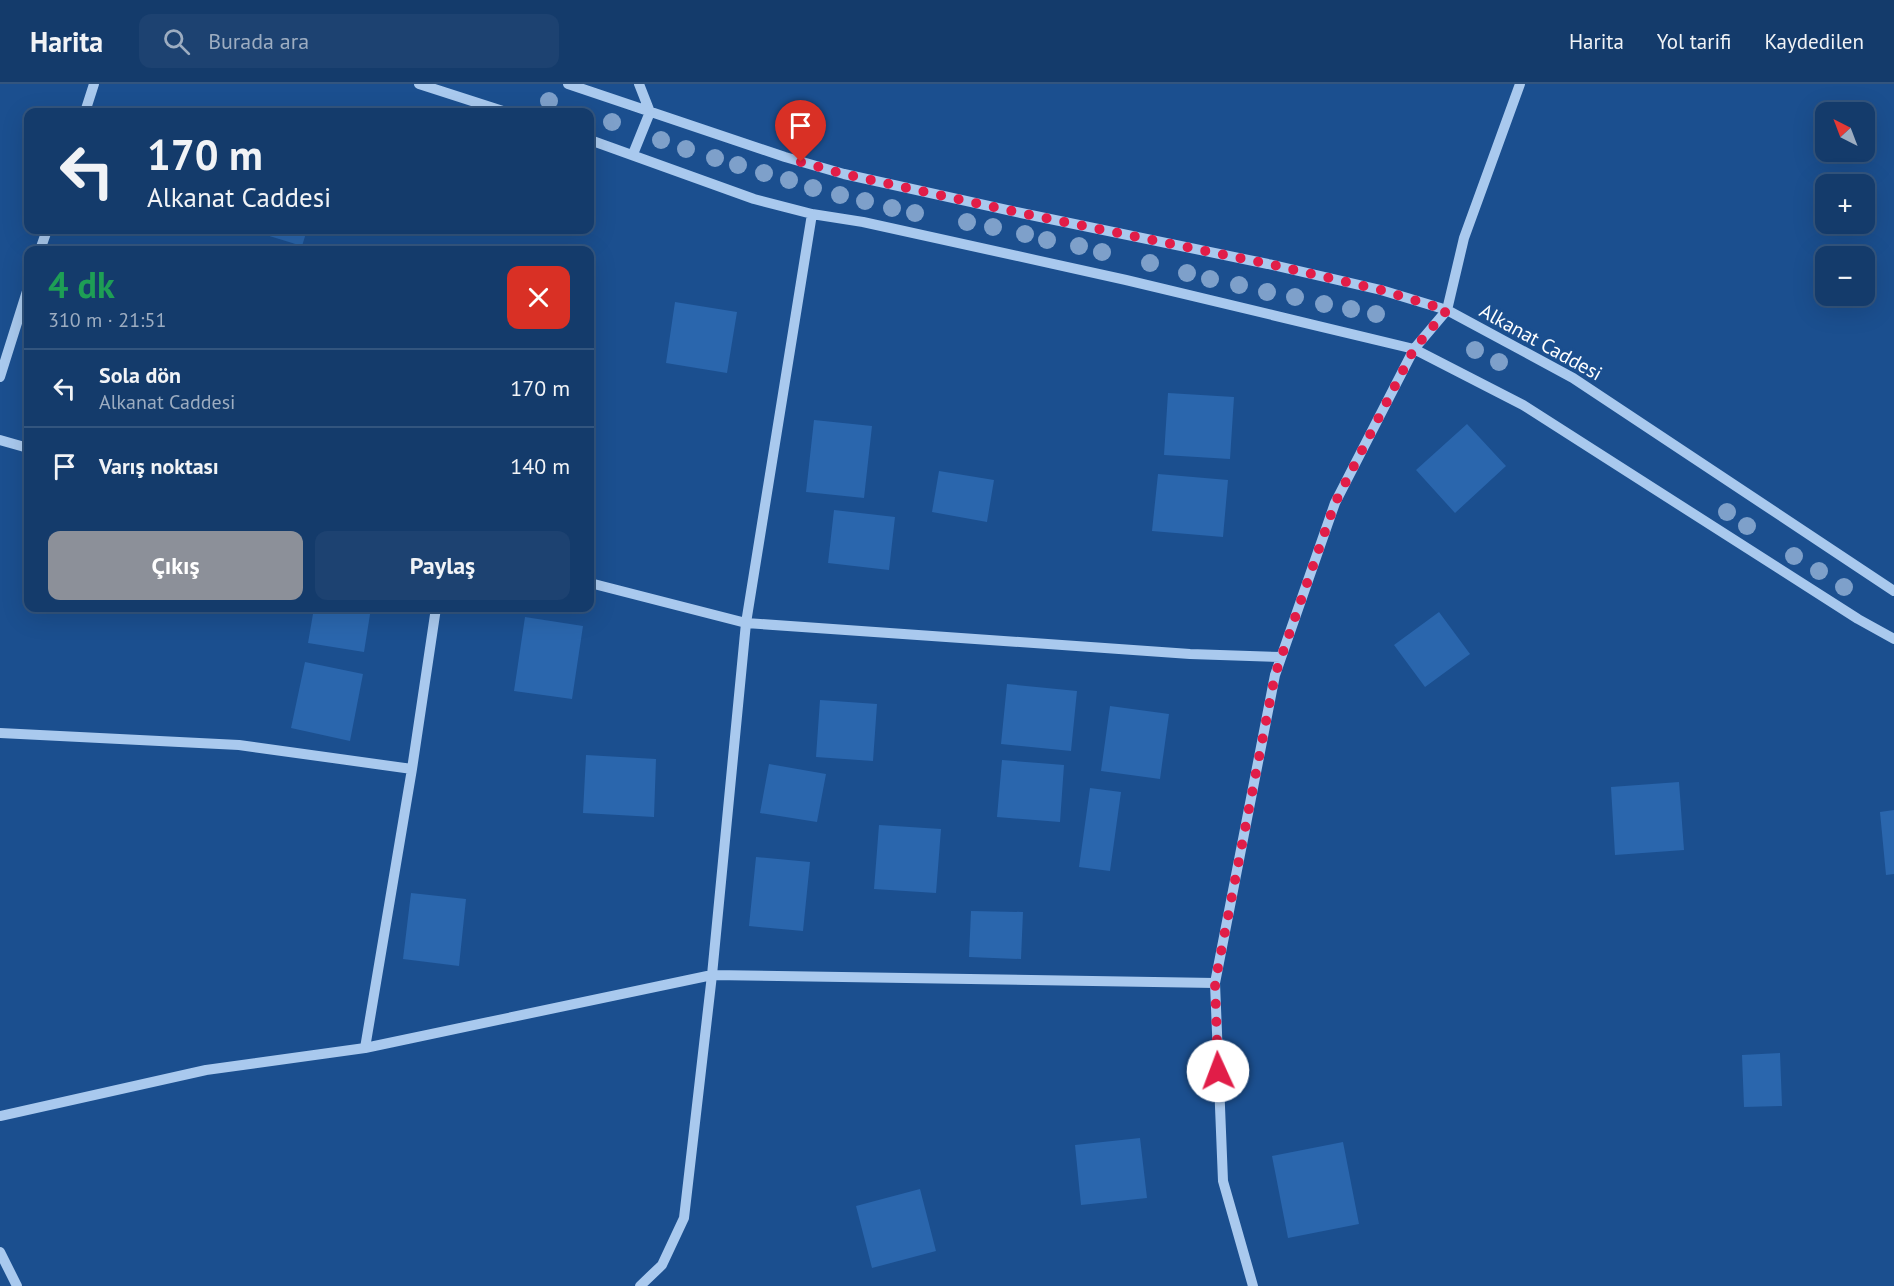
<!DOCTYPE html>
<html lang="tr">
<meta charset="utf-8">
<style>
body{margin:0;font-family:"PT Sans",sans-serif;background:#1d4271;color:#f1f3f6;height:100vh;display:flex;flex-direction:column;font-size:22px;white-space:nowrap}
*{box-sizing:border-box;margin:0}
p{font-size:20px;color:#9dadc1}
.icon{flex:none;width:33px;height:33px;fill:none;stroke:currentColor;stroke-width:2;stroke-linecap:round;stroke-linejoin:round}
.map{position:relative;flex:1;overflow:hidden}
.drawer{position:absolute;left:24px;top:162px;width:570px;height:366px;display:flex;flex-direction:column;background:#143b6b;border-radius:12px;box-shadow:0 6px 24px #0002,0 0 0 2px #33557e}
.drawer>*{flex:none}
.guide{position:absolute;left:24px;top:24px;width:570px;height:126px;border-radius:12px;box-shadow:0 6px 24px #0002,0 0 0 2px #33557e;background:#143b6b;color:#f1f3f6;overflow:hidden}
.needle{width:39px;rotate:318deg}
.controls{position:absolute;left:1815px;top:18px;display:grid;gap:12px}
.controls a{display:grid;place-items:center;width:60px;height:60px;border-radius:12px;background:#143b6b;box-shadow:0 6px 24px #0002,0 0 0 2px #33557e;font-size:30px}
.pin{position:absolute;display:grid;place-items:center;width:51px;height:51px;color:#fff;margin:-62px -26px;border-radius:50% 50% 50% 0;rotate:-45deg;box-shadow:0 0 6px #0007}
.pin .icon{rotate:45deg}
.me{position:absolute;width:66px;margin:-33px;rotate:358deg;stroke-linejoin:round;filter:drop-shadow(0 0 4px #0008)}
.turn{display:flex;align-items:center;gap:21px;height:126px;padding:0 24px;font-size:27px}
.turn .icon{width:78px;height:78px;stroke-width:2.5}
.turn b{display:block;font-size:42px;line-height:51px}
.round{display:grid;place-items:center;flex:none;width:63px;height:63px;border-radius:12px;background:#1d4271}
.summary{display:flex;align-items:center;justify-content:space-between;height:102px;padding:0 24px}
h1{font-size:36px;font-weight:700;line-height:45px;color:#1e9e55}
.primary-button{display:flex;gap:12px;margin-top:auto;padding:12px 24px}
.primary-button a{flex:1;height:69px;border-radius:12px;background:#8c9099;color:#fff;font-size:24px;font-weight:700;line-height:69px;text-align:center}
.primary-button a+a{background:#1d4271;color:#f1f3f6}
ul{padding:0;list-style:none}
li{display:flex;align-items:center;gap:18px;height:78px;padding:0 24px;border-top:2px solid #33557e}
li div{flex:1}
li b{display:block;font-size:22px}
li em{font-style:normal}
header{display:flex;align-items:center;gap:36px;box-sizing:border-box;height:84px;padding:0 30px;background:#143b6b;border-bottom:2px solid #33557e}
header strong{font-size:28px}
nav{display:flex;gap:33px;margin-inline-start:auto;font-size:21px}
.search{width:420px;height:54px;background:#1d4271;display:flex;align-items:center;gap:15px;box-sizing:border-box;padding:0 21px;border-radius:12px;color:#9dadc1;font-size:22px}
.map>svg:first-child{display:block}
.building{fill:#2a66ad}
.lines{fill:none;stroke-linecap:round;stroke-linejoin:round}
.minor{stroke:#a9c9ee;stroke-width:10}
.tree{fill:#7ea0ca}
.route{stroke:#e11d48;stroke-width:10;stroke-dasharray:0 18}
.labels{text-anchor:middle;stroke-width:6;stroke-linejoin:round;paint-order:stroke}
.street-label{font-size:20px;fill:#fff;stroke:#1b4f8f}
</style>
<header>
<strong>Harita</strong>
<div class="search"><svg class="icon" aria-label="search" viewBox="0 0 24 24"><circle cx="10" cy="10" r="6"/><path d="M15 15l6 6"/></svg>Burada ara</div>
<nav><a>Harita</a><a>Yol tarifi</a><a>Kaydedilen</a></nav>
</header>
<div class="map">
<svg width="1894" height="1202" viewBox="0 0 1894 1202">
<rect width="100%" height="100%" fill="#1b4f8f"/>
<path class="building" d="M 250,146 L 307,146 L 302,162 Z
M 675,218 L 737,228 L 727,289 L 666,279 Z
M 1168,309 L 1234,313 L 1230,375 L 1164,371 Z
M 814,336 L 872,342 L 864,414 L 806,408 Z
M 1467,340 L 1506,382 L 1455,429 L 1416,386 Z
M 939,387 L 994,396 L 987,438 L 932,428 Z
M 1158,390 L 1228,396 L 1223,453 L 1152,447 Z
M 834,426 L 895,433 L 889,486 L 828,479 Z
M 314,524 L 371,524 L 364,568 L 308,559 Z
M 1439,528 L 1470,570 L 1425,603 L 1394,561 Z
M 525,533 L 583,542 L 572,615 L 514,607 Z
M 305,578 L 363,590 L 350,657 L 291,644 Z
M 1007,600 L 1077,607 L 1071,667 L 1001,660 Z
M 820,616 L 877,620 L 873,677 L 816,673 Z
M 1110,622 L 1169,630 L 1160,695 L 1101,687 Z
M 586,671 L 656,675 L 654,733 L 583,729 Z
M 1002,676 L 1064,681 L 1060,738 L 997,733 Z
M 769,680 L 826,690 L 817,738 L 760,729 Z
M 1679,698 L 1684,766 L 1615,771 L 1611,703 Z
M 1090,704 L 1121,708 L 1110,787 L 1079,783 Z
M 1894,726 L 1894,790 L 1886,791 L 1880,728 Z
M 879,741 L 941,745 L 936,809 L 874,805 Z
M 756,773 L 810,778 L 803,847 L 749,842 Z
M 411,809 L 466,815 L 459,882 L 403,875 Z
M 971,827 L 1023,828 L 1021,875 L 969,873 Z
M 1780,969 L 1782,1022 L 1744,1023 L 1742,971 Z
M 1140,1054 L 1147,1114 L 1081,1121 L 1075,1061 Z
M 1343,1058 L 1359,1140 L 1288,1154 L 1272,1072 Z
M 920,1105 L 936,1167 L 872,1184 L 856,1122 Z"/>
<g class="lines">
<path class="minor" d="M 419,0 L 506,28
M 568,0 L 785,73 L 844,90 L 1021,129 L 1268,180 L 1381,206 L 1447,226 L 1573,294 L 1894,507
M 85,28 L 94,0
M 590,56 L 754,115 L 812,130 L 863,138 L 1126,196 L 1414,265 L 1523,321 L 1858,535 L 1894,555
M 633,70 L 650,28 L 639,0
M 40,166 L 47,146
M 0,293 L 28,204
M 0,356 L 28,364
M 590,499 L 746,539 L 1190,570 L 1281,573
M 0,649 L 239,661 L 412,685
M 365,964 L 412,685 L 436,524
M 0,1032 L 206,986 L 365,964 L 712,891 L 1215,899
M 0,1168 L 17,1202
M 640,1202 L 662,1181 L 684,1134 L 712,891 L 746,539 L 812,130
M 1253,1202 L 1223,1097 L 1215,899 L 1275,591 L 1335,419 L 1414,265 L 1447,226 L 1464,154 L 1520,0"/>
</g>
<g class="tree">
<circle cx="549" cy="17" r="9"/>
<circle cx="612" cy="38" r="9"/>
<circle cx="661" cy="56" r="9"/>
<circle cx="686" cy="65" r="9"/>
<circle cx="715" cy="74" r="9"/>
<circle cx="738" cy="81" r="9"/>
<circle cx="764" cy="89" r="9"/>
<circle cx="789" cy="96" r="9"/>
<circle cx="813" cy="104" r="9"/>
<circle cx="840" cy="111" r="9"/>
<circle cx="865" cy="117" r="9"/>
<circle cx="892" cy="124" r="9"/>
<circle cx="915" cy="129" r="9"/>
<circle cx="967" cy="138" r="9"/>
<circle cx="993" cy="143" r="9"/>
<circle cx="1025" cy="150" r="9"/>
<circle cx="1047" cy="156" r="9"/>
<circle cx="1079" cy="162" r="9"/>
<circle cx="1102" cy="168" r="9"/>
<circle cx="1150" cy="179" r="9"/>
<circle cx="1187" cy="189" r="9"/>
<circle cx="1210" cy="195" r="9"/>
<circle cx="1239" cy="201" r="9"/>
<circle cx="1267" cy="208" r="9"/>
<circle cx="1295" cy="213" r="9"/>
<circle cx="1324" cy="220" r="9"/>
<circle cx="1351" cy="225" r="9"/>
<circle cx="1376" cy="230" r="9"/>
<circle cx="1475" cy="266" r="9"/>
<circle cx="1499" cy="278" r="9"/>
<circle cx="1727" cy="428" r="9"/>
<circle cx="1747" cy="442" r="9"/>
<circle cx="1794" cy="472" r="9"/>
<circle cx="1819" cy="487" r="9"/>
<circle cx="1844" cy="503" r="9"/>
</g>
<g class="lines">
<path class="route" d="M 801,78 L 844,90 L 1021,129 L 1269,180 L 1381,206 L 1447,226 L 1414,265 L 1335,419 L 1275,591 L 1215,899 L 1218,987"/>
</g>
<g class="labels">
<g class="street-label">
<text transform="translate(1541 258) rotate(29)" y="7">Alkanat Caddesi</text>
</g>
</g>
</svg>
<div class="controls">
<a><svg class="needle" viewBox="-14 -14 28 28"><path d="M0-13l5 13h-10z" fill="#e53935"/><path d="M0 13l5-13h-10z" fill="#9dadc1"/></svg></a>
<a>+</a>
<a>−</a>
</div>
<div class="pin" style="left:801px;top:78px;background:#d93025"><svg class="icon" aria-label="arrive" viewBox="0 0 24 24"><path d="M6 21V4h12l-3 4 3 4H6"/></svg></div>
<svg class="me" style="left:1218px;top:987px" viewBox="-20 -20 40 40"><circle r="19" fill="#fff"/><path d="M0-13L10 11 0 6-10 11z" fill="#e11d48"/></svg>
<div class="guide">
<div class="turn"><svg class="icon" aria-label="left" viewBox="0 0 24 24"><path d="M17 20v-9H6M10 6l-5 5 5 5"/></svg><div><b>170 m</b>Alkanat Caddesi</div></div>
</div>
<section class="drawer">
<div class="summary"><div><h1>4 dk</h1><p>310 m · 21:51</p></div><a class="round" style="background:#d93025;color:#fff"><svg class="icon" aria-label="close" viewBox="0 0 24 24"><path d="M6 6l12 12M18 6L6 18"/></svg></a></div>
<ul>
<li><svg class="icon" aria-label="left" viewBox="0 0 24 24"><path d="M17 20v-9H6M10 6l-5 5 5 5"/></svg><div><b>Sola dön</b><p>Alkanat Caddesi</p></div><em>170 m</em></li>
<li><svg class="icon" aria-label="arrive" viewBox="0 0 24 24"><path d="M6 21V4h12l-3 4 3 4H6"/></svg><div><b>Varış noktası</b></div><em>140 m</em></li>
</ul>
<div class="primary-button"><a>Çıkış</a><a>Paylaş</a></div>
</section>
</div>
